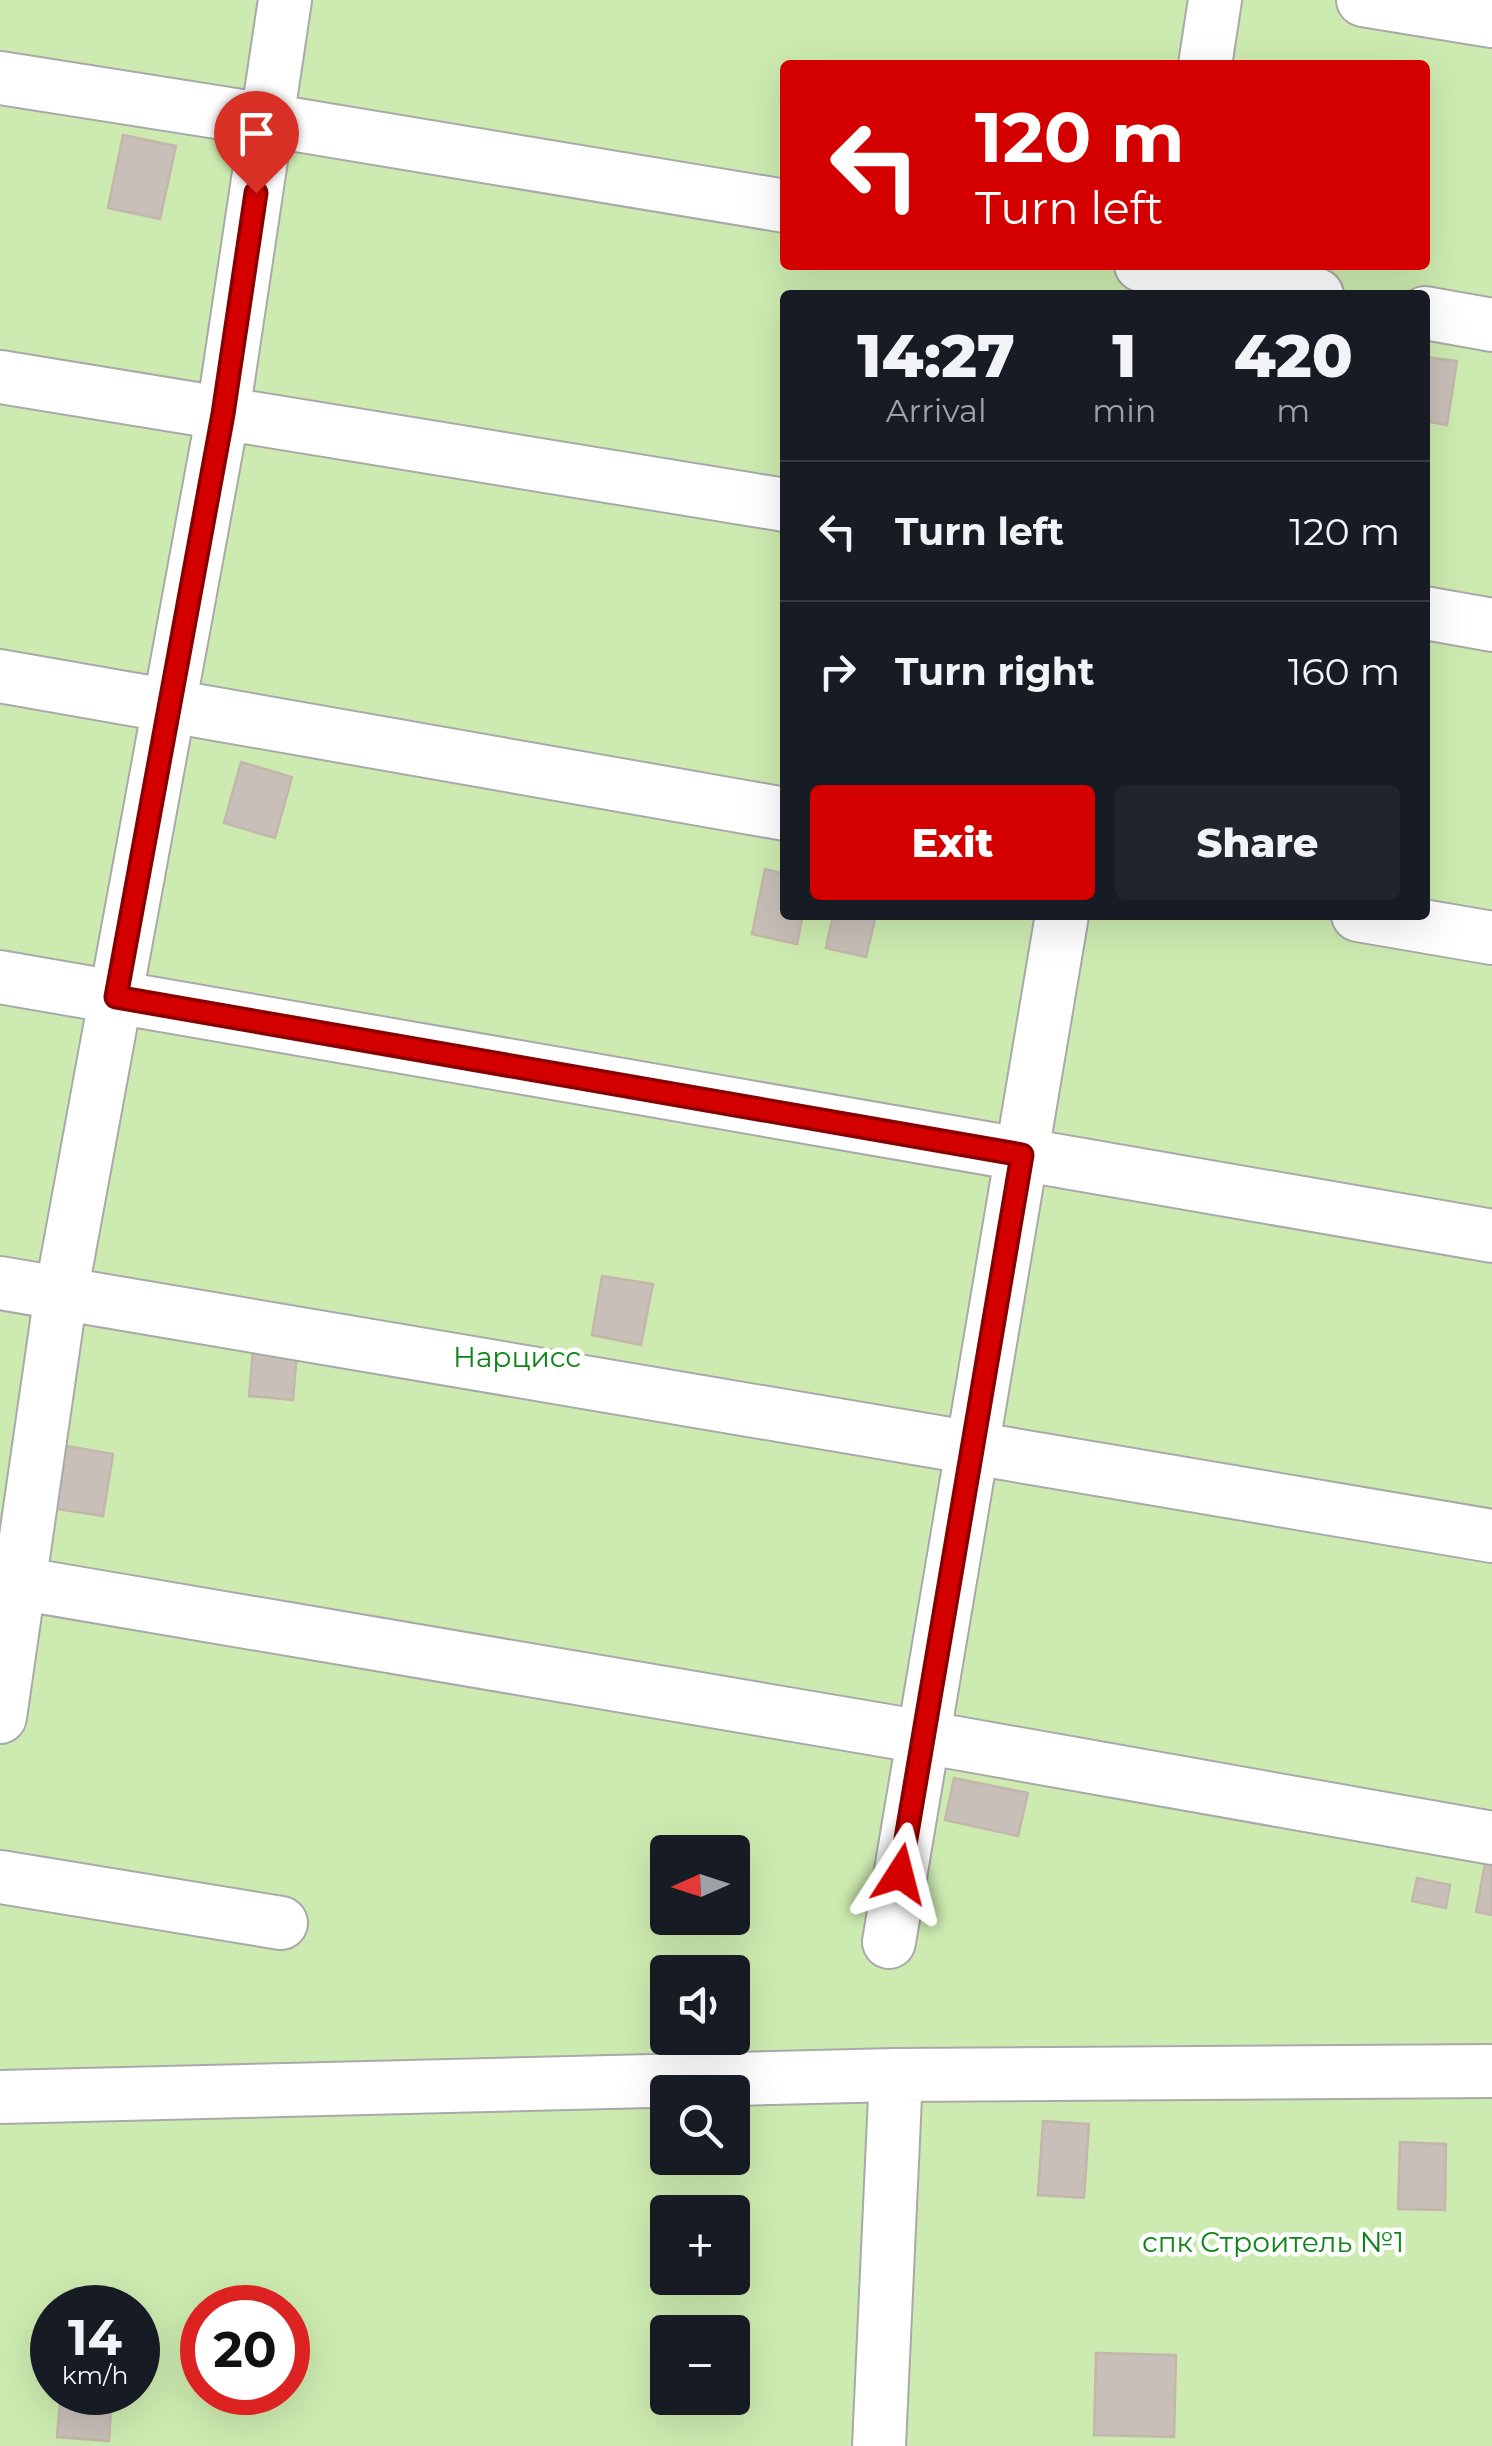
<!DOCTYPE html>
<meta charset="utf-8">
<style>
body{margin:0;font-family:Montserrat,sans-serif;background:#20242c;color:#f1f3f6;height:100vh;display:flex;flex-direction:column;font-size:38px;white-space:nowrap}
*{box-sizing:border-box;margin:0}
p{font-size:32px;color:#9ea1a6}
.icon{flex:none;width:55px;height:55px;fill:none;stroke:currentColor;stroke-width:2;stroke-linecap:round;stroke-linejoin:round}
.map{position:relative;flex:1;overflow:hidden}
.sheet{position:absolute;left:780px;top:290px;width:650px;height:630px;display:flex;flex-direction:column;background:#171b24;border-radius:10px;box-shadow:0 10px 40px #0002}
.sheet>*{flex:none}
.hud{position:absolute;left:780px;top:60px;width:650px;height:210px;border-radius:10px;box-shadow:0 10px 40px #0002;background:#d40000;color:#fff;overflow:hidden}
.needle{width:65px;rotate:267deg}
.fabs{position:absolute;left:650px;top:1835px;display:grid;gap:20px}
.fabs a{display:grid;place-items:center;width:100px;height:100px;border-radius:10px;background:#171b24;box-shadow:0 10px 40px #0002;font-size:50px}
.speed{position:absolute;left:30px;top:2285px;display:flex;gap:20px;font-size:50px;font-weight:700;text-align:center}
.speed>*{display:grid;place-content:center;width:130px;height:130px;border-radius:50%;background:#171b24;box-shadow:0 10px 40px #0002;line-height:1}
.speed small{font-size:25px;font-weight:400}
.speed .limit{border:15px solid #d22;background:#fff;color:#111}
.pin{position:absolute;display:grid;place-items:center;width:85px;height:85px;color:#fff;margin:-102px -42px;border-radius:50% 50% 50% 0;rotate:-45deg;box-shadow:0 0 10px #0007}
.pin .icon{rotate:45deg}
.me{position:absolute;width:110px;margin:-55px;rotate:9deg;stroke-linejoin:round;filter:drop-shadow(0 0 8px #0008)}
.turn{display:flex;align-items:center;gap:35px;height:210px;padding:0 30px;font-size:45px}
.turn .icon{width:130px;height:130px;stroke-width:2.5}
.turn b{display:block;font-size:70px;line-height:85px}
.eta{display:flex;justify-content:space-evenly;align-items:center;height:170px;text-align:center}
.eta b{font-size:60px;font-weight:800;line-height:70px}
.primary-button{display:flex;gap:20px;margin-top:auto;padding:20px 30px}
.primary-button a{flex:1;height:115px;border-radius:10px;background:#d40000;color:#fff;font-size:40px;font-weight:800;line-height:115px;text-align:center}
.primary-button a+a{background:#20242c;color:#f1f3f6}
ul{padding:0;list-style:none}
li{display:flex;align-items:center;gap:30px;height:140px;padding:0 30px;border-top:2px solid #363941}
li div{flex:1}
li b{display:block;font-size:38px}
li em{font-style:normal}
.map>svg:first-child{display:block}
.grass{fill:#cdebb0;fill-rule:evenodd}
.building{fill:#c7bfb8;stroke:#c4b6ab;stroke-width:2.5}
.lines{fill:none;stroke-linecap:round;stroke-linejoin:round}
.minor-casing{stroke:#a9a9a9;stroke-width:56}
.minor{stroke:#fff;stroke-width:52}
.route-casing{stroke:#8a0000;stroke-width:25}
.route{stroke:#d40000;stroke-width:18}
.labels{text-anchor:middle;stroke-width:9;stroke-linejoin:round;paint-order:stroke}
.park-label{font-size:28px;fill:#0c8416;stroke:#fff}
</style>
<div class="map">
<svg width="1492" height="2446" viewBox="0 0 1492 2446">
<rect width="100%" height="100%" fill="#f2efe9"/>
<path class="grass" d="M 0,0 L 1492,0 L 1492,2446 L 0,2446 ZM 785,65 L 1425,65 L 1425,265 L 785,265 ZM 785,295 L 1425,295 L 1425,915 L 785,915 ZM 668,1852 L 732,1852 L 732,1918 L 668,1918 ZM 668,1972 L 732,1972 L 732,2038 L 668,2038 ZM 668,2092 L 732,2092 L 732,2158 L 668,2158 ZM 668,2212 L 732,2212 L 732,2278 L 668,2278 ZM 52,2308 L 138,2308 L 138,2392 L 52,2392 ZM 202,2308 L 288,2308 L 288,2392 L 202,2392 ZM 668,2332 L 732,2332 L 732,2398 L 668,2398 Z"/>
<path class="building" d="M 123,135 L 176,146 L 160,219 L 108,208 Z
M 1425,357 L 1457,361 L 1447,425 L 1425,421 Z
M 241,762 L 292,777 L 275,838 L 224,823 Z
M 765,869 L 785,874 L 785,915 L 803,915 L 797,944 L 752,934 Z
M 833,915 L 876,915 L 866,957 L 826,948 Z
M 602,1276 L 653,1284 L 641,1345 L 592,1335 Z
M 253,1349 L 297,1353 L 293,1400 L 249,1396 Z
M 61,1445 L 113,1454 L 103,1516 L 51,1508 Z
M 954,1778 L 1028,1793 L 1018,1836 L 945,1820 Z
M 1487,1853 L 1492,1854 L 1492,1915 L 1476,1912 Z
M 1417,1878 L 1450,1885 L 1446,1908 L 1412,1901 Z
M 1043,2121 L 1089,2124 L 1084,2198 L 1038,2195 Z
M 1400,2142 L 1446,2144 L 1445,2210 L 1398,2209 Z
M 1096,2353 L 1176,2355 L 1174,2437 L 1094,2435 Z
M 61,2392 L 112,2392 L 109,2441 L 57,2437 Z"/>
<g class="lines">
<defs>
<path id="minor" d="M 1363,0 L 1492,21
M 1205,65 L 1215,0
M 0,78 L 267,120 L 785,206
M 1141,265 L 1317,295
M 1425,313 L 1492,325
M 0,377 L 785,505
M 1425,613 L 1492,625
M 0,676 L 785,814
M 1358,915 L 1492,938
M 0,977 L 1492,1236
M 0,1283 L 1492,1536
M 0,1580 L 923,1737 L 1492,1838
M 0,1717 L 61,1294 L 223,413 L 285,0
M 0,1877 L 281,1923
M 889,1942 L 1062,915
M 0,2097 L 896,2075 L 1492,2071
M 879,2446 L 896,2075"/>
</defs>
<use href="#minor" class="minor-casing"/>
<use href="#minor" class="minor"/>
</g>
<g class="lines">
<defs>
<path id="route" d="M 256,193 L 223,414 L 116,997 L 1022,1155 L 900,1874"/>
</defs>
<use href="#route" class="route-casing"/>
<use href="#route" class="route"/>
</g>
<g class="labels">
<g class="park-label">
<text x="517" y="1367">Нарцисс</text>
<text x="1273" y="2252">спк Строитель №1</text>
</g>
</g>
</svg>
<div class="fabs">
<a><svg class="needle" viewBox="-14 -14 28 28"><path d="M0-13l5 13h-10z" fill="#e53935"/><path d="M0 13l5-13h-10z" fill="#9ea1a6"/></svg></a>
<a><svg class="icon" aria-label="sound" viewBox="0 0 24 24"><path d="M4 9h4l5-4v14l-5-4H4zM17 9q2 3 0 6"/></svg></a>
<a><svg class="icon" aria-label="search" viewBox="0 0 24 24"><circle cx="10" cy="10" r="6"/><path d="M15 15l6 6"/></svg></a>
<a>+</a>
<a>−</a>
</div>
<div class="speed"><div>14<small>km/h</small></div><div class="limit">20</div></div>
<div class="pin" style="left:256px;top:193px;background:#d93025"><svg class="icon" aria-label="arrive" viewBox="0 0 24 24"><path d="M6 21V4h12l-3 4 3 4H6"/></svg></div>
<svg class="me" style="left:900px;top:1874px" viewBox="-20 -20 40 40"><path d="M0-17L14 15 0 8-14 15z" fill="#d40000" stroke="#fff" stroke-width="4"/></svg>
<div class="hud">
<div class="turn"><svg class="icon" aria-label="left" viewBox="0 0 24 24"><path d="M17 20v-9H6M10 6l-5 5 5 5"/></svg><div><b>120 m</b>Turn left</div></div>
</div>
<section class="sheet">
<div class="eta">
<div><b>14:27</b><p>Arrival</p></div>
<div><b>1</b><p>min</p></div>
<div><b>420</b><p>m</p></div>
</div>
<ul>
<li><svg class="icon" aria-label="left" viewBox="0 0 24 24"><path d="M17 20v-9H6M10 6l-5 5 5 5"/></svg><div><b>Turn left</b></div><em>120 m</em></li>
<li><svg class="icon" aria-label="right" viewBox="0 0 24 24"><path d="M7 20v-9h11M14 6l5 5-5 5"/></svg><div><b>Turn right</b></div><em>160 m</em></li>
</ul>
<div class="primary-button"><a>Exit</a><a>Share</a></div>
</section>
</div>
